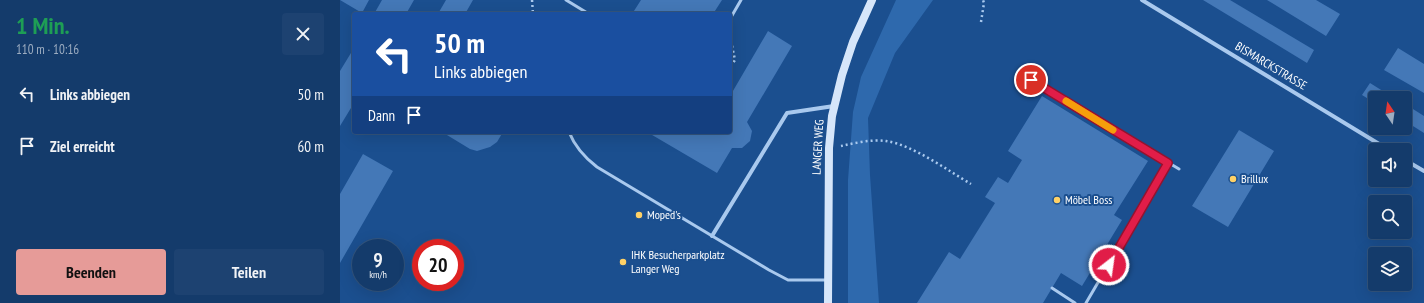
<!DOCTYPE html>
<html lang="de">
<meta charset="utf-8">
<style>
body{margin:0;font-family:"PT Sans Narrow",sans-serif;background:#1d4271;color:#f1f3f6;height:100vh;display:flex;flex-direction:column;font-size:15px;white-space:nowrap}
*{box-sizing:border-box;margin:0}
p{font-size:13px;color:#9dadc1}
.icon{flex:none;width:22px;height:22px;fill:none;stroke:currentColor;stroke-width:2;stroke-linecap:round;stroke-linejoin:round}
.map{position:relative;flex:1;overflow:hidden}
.drawer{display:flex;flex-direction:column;background:#143b6b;width:340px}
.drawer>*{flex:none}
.guide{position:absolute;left:12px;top:12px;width:380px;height:122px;border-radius:4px;box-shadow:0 4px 16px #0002,0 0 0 1px #33557e;background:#1a4fa0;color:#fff;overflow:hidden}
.needle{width:26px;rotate:347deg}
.fabs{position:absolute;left:1028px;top:91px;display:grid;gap:8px}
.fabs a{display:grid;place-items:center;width:44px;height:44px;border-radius:4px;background:#143b6b;box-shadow:0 4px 16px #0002,0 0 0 1px #33557e;font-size:20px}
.speed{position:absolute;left:12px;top:239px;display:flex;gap:8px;font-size:20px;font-weight:700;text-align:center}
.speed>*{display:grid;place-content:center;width:52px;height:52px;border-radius:50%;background:#143b6b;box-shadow:0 4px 16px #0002,0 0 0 1px #33557e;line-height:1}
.speed small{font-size:10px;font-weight:400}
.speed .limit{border:6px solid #d22;background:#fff;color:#111}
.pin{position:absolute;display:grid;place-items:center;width:34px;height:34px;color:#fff;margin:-17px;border:2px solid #fff;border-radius:50%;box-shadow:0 1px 4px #0007}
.me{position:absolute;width:44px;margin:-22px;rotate:30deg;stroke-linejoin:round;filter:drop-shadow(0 0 3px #0008)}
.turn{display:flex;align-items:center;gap:14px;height:84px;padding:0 16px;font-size:18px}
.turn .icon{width:52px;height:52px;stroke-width:2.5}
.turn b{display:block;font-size:28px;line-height:34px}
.then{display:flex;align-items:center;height:38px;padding:0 16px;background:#0003;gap:8px;font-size:15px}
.round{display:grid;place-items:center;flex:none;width:42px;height:42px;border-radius:4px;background:#1d4271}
.overview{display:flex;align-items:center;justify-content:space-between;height:68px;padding:0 16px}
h1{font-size:24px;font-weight:800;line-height:30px;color:#1e9e55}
.primary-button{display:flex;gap:8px;margin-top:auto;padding:8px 16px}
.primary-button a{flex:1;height:46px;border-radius:4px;background:#e69b98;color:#111;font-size:16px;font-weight:800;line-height:46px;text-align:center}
.primary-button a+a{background:#1d4271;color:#f1f3f6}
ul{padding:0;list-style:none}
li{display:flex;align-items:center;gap:12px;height:52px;padding:0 16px}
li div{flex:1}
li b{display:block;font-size:15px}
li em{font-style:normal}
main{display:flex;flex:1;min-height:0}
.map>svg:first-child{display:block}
.green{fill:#2e69ad}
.building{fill:#4478b7}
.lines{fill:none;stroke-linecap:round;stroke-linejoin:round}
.path{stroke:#a9c9ee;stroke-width:2.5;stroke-dasharray:2 3;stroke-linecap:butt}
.lane{stroke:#a9c9ee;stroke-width:3}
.street{stroke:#a9c9ee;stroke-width:4}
.secondary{stroke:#d6e6fa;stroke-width:8}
.route-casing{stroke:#92132f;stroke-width:10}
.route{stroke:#e11d48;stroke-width:7}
.slow{stroke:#f59e0b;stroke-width:7}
.poi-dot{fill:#ffd166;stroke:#1b4f8f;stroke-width:1.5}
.labels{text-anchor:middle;stroke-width:4;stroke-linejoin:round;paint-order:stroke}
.street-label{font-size:12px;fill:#fff;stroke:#1b4f8f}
.poi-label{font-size:12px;fill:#fff;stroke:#1b4f8f;text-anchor:start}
</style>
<main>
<section class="drawer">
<div class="overview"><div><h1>1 Min.</h1><p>110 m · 10:16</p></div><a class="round"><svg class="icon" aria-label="close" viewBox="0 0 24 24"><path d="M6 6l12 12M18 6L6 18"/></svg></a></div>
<ul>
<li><svg class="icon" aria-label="left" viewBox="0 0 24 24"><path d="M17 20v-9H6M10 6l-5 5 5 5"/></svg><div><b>Links abbiegen</b></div><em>50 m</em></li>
<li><svg class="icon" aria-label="arrive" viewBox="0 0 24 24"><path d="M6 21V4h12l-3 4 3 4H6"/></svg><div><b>Ziel erreicht</b></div><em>60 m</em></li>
</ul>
<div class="primary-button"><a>Beenden</a><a>Teilen</a></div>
</section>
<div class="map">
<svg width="1084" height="303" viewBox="0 0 1084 303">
<rect width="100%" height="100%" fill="#1b4f8f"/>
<path class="green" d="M 556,0 L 593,0 L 555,53 L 528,118 L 530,175 L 539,303 L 508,303 L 508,180 L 513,112 L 521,77 Z"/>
<path class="building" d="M 0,0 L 29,0 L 22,13 Z
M 42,0 L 74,0 L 66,14 L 34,14 Z
M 106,0 L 133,0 L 125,14 L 101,14 L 99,12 Z
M 301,0 L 382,0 L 373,14 L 292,14 Z
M 863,0 L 890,0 L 974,50 L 967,63 Z
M 927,0 L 976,0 L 1000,14 L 986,36 Z
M 428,31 L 452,46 L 407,122 L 412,131 L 410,141 L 402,148 L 392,148 L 377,173 L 307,132 L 390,132 L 390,96 Z
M 14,48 L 14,103 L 0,126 L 0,71 Z
M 1058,48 L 1084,64 L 1084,93 L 1044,70 Z
M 1030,83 L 1054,98 L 1035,98 L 1035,103 L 1022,95 Z
M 702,96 L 808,161 L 774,215 L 782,220 L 742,286 L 721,273 L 703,303 L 577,303 L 609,252 L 620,259 L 655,203 L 645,197 L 658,177 L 668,183 L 682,160 L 668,151 Z
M 1065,104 L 1084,116 L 1084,133 L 1065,121 Z
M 899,130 L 934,151 L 888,227 L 852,206 Z
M 102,132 L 140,133 L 163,132 L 157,142 L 150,147 L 137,151 L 130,149 Z
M 23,154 L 53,171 L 0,263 L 0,194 Z"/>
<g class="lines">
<path class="path" d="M 192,0 L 193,14
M 641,22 L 644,3 L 643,0
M 390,36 L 395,60 L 390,68
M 501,146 C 515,143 532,139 546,141 C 573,145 607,170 631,184"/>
<path class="lane" d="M 226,0 L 249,14
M 390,19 L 401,0
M 691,80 L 839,169
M 229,132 C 235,147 244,157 257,167 L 429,270 L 448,280 L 488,280
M 712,288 L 735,303
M 746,303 L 828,163"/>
<path class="street" d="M 802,0 L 1049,150
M 1065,160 L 1084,171
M 372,236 L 447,113 L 494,106"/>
<path class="secondary" d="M 488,303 L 489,148 L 492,116 L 502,75 L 513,42 L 532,0"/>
</g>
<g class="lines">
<defs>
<path id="route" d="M 691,80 L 828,163 L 769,265"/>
</defs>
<use href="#route" class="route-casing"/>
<use href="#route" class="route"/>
<path class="slow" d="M 726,101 L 773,130"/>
</g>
<g class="poi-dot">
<circle cx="893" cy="179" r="4"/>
<circle cx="717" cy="200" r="4"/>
<circle cx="299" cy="215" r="4"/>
<circle cx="283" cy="262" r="4"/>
</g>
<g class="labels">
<g class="street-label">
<text transform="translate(931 66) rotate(31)" y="4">BISMARCKSTRASSE</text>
<text transform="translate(478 147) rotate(-87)" y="4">LANGER WEG</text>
</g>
<g class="poi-label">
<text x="901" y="183">Brillux</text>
<text x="725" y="204">Möbel Boss</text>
<text x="307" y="219">Moped's</text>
<text x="291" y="259">IHK Besucherparkplatz<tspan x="291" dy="14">Langer Weg</tspan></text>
</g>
</g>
</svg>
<div class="fabs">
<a><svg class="needle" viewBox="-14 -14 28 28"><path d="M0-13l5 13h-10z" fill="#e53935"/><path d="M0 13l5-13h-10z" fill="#9dadc1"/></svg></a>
<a><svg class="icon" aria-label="sound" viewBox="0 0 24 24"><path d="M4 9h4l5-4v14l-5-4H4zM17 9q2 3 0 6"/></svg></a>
<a><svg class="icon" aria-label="search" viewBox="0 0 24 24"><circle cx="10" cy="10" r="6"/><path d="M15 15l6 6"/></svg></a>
<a><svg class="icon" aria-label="layers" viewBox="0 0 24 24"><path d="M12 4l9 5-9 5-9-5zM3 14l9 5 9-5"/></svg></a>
</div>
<div class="speed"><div>9<small>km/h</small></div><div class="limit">20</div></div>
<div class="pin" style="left:691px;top:80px;background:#d93025"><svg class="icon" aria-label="arrive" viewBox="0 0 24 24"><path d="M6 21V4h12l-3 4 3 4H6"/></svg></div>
<svg class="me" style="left:769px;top:265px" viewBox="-20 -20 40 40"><circle r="17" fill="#e11d48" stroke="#fff" stroke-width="3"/><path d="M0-11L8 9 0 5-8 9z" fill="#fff"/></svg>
<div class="guide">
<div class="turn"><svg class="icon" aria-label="left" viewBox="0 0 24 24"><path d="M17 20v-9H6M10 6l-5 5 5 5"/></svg><div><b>50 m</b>Links abbiegen</div></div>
<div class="then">Dann<svg class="icon" aria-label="arrive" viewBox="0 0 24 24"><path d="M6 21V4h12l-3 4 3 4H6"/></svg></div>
</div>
</div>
</main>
